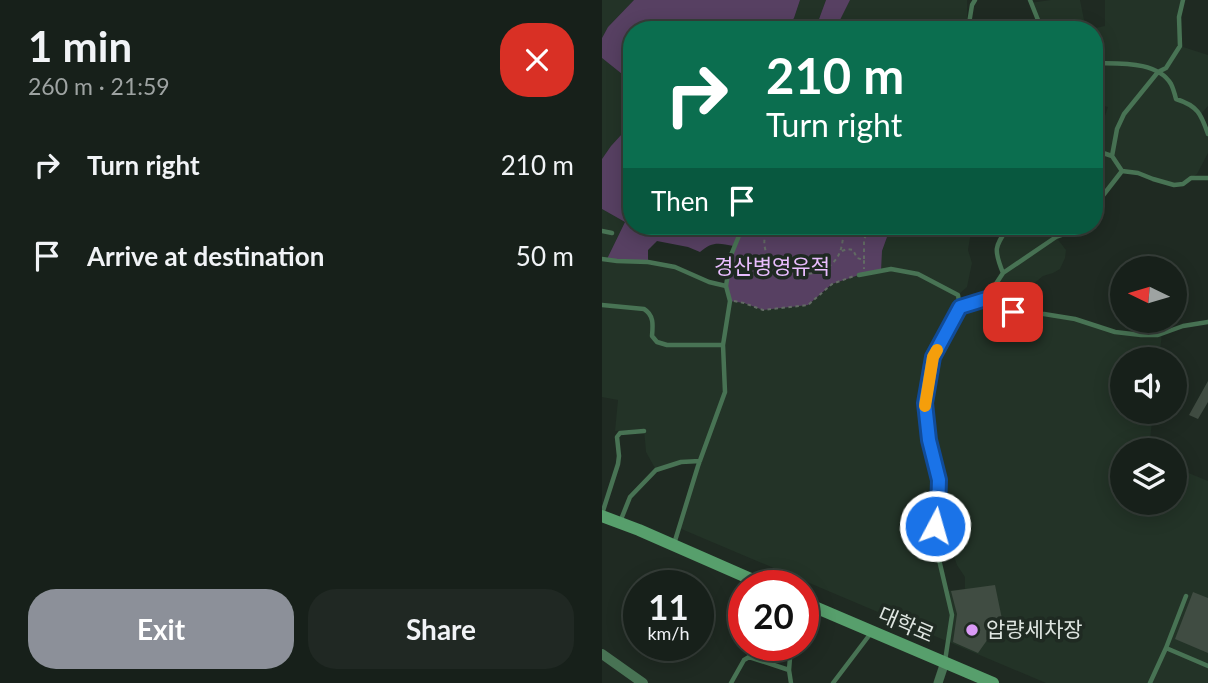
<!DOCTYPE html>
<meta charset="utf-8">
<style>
body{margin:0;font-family:Lato,"Noto Sans KR",sans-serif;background:#202823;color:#f1f3f6;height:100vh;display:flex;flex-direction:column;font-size:26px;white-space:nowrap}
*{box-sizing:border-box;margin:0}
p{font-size:23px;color:#9ea3a2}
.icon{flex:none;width:38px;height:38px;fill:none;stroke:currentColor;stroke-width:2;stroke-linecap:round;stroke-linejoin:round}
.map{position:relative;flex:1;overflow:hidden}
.details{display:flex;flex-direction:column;background:#17201a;width:602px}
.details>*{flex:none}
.hud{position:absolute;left:21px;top:21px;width:480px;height:214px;border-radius:28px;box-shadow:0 4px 18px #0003,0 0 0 2px #363e39;background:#0b6e4f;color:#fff;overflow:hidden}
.needle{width:46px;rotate:275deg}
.controls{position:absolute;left:508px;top:256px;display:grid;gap:14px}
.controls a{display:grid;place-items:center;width:77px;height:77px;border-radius:50%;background:#17201a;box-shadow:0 4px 18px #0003,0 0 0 2px #363e39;font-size:35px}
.speed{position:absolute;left:21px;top:570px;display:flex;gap:14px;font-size:35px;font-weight:700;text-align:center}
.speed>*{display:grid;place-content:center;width:91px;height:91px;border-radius:50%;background:#17201a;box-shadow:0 4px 18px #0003,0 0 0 2px #363e39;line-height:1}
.speed small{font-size:18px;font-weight:400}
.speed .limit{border:10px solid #d22;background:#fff;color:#111}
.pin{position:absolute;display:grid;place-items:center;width:60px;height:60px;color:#fff;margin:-30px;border-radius:14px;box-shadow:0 4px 10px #0006}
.me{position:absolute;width:77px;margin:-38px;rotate:6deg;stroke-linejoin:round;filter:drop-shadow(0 0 5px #0008)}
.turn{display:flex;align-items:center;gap:24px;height:147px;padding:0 28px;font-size:32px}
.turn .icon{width:91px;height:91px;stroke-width:2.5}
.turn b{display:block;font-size:49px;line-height:60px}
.then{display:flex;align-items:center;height:66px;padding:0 28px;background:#0003;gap:14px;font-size:26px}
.round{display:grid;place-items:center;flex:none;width:74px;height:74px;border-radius:28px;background:#202823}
.summary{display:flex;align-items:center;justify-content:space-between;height:119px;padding:0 28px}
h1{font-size:42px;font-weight:700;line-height:52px}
.action{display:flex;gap:14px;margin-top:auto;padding:14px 28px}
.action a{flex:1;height:80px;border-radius:28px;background:#8c9099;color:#fff;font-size:28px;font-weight:700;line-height:80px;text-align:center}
.action a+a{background:#202823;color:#f1f3f6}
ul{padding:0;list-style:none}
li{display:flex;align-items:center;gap:21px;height:91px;padding:0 28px}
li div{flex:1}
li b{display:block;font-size:26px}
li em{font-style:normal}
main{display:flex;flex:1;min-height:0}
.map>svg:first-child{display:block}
.built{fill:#233327;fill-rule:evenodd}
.green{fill:#574062}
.building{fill:#404c42}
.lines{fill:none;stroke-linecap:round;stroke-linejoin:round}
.path{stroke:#626b64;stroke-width:2;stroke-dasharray:3.5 3.5;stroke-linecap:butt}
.service{stroke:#487354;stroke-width:4.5}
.minor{stroke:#487354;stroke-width:9}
.tertiary{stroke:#487354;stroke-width:10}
.secondary{stroke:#579f6c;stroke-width:12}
.route-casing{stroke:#114b97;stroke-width:18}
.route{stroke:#1a73e8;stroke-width:12}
.slow{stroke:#f59e0b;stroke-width:12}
.poi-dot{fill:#da9af6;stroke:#1f2a22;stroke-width:2.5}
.labels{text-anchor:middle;stroke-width:7;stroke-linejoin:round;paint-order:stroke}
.park-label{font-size:21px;fill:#e9bdfe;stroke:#1f2a22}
.street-label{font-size:21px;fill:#dfe6e1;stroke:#1f2a22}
.poi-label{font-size:21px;fill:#dfe6e1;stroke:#1f2a22;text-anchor:start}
</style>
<main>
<section class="details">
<div class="summary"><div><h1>1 min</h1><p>260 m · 21:59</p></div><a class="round" style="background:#d93025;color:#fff"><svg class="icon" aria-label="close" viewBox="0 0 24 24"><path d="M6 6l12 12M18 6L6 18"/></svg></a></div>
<ul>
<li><svg class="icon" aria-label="right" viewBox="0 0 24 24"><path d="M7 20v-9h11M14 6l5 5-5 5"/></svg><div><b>Turn right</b></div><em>210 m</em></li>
<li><svg class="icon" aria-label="arrive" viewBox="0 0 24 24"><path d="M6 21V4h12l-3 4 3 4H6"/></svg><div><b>Arrive at destination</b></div><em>50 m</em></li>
</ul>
<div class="action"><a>Exit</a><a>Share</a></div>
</section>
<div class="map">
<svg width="606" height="683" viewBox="0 0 606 683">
<rect width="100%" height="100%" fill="#1f2a22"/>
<path class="built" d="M 0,0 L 32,0 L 6,27 L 0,38 Z
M 198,0 L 224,0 L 213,30 L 183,30 L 192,18 Z
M 248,0 L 365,0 L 365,30 L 233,30 Z
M 449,0 L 478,0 L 484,30 L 440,30 L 428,3 Z
M 503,0 L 581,0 L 577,17 L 578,46 L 606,55 L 606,106 L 599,114 L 606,134 L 606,153 L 595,174 L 581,184 L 572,185 L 520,171 L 492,207 L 492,125 L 499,127 L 506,107 L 492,103 L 492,30 L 484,30 L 503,26 Z
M 0,58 L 30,82 L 30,123 L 9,146 L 0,159 Z
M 0,209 L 23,222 L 5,259 L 73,267 L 124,286 L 128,301 L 142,303 L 161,310 L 219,295 L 230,284 L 257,275 L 280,251 L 289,226 L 370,226 L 366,250 L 370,263 L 365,287 L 356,295 L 358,307 L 384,299 L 400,273 L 394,249 L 407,226 L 477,226 L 474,230 L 454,237 L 464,250 L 463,258 L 458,269 L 451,273 L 441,276 L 425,289 L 412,312 L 473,319 L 513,332 L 560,334 L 557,359 L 520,359 L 520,411 L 551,411 L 547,450 L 520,450 L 520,502 L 572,502 L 572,467 L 606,481 L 606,683 L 444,683 L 77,528 L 98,461 L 79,462 L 54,470 L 44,452 L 42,429 L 13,431 L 16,400 L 0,397 ZM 333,526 L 349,528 L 351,553 L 355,565 L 363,577 L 363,589 L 344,591 L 331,534 Z"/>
<path class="green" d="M 32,0 L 198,0 L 192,18 L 183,30 L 30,30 L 30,82 L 0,58 L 0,38 L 6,27 Z
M 224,0 L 248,0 L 233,30 L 213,30 Z
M 30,123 L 30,226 L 289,226 L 280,251 L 279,271 L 257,275 L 230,284 L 206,305 L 161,310 L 142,303 L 128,301 L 125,290 L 132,246 C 117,243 110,241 98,252 L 86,247 L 55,241 L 46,250 L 46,262 L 5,259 L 23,222 L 0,209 L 0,159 L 9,146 Z"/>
<path class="building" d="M 606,381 L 606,402 L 596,419 L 587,415 Z
M 393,585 L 400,619 L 376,653 L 351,642 L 355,614 L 349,591 Z
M 591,592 L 606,598 L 606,653 L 573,639 Z"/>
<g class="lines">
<path class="path" d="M 165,226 C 164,233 161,240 163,248 C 166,267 195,276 213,273 C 221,272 230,265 235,258 C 241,248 241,237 242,226
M 145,231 L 150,236 L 154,235 L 162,226
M 240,251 L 245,249 L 251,250 L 255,258 L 262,260 L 262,269
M 262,259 L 262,240 L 267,226
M 132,301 L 142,303 L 161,310 L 206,305 L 230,284 L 252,276"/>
<path class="service" d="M 428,0 L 440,30
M 366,30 L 370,5 L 373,0
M 439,30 L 468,28 L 473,30
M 492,63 C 515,64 555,60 569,84 C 571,88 573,95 574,99 C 596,106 599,114 606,134
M 492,150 L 510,156 L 520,171 L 492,207
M 510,156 L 515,129 L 522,114 L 556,72 L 564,68 L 578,46 L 577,17 L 581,0
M 520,171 L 536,173 L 551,179 L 572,185 L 581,184 L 589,178 L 606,178
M 0,231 L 10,233
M 0,259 L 15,261 L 46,262 L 73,267 L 107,282 L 124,286
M 401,273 C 391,248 393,247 407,226
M 257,275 L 289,269 L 316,274 L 356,295 L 358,307
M 384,299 L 401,273 L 454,237 L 474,230 L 477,226
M 0,305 L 42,309 C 52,315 51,325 50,336 L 55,342 L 65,345 L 121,345
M 0,514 L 16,464 L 17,456 L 15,437 L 18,433 L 42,431
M 18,522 L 28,497 L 54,470 L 79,462 L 98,461
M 72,544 L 96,466 L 123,392 L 121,345 L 128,301 L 124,286 L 129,255 L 141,226
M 189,646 L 187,670 L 189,683
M 564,648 L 606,666
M 343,661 L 350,615 L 331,534 L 336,512 L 337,480 L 327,440 L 323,403 L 331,357 L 358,307 L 384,299 L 404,310 L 418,314 L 442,314 L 473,319 L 513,332 L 539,335 L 556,335 L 581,326 L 606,322
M 129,683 L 142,660 L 147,657 L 187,670
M 231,683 L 269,633
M 548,683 L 564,648 L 584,596"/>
<path class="minor" d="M 336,683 L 343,662"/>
<path class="tertiary" d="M 0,654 L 41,683"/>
<path class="secondary" d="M 0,516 L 37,530 L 165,586
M 201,602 L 391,683"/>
</g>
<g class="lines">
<defs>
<path id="route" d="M 333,526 L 336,512 L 337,480 L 327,440 L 323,403 L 331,357 L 358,307 L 384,299 L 411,312"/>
</defs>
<use href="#route" class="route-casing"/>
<use href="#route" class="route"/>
<path class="slow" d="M 323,406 L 331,357 L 335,350"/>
</g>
<circle class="poi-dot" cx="370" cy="630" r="7"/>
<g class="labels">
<g class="park-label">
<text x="170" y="274">경산병영유적</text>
</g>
<g class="street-label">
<text transform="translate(304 625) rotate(23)" y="7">대학로</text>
</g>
<g class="poi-label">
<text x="384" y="637">압량세차장</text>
</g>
</g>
</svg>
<div class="controls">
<a><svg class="needle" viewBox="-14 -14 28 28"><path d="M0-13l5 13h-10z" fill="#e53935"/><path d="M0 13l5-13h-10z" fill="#9ea3a2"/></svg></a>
<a><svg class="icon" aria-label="sound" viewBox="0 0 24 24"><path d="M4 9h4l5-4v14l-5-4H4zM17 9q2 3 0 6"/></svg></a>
<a><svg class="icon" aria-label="layers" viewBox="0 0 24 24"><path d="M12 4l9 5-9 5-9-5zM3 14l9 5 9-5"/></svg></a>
</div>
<div class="speed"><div>11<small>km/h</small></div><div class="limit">20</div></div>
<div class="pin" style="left:411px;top:312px;background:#d93025"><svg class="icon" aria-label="arrive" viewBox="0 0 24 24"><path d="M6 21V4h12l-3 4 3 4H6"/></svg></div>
<svg class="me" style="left:333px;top:526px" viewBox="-20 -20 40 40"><circle r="17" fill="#1a73e8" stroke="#fff" stroke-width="3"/><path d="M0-11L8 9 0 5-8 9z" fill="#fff"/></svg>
<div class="hud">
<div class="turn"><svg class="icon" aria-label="right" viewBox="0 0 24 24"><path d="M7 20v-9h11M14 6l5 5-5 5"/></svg><div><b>210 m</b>Turn right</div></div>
<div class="then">Then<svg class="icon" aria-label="arrive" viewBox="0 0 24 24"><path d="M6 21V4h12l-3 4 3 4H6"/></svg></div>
</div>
</div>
</main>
